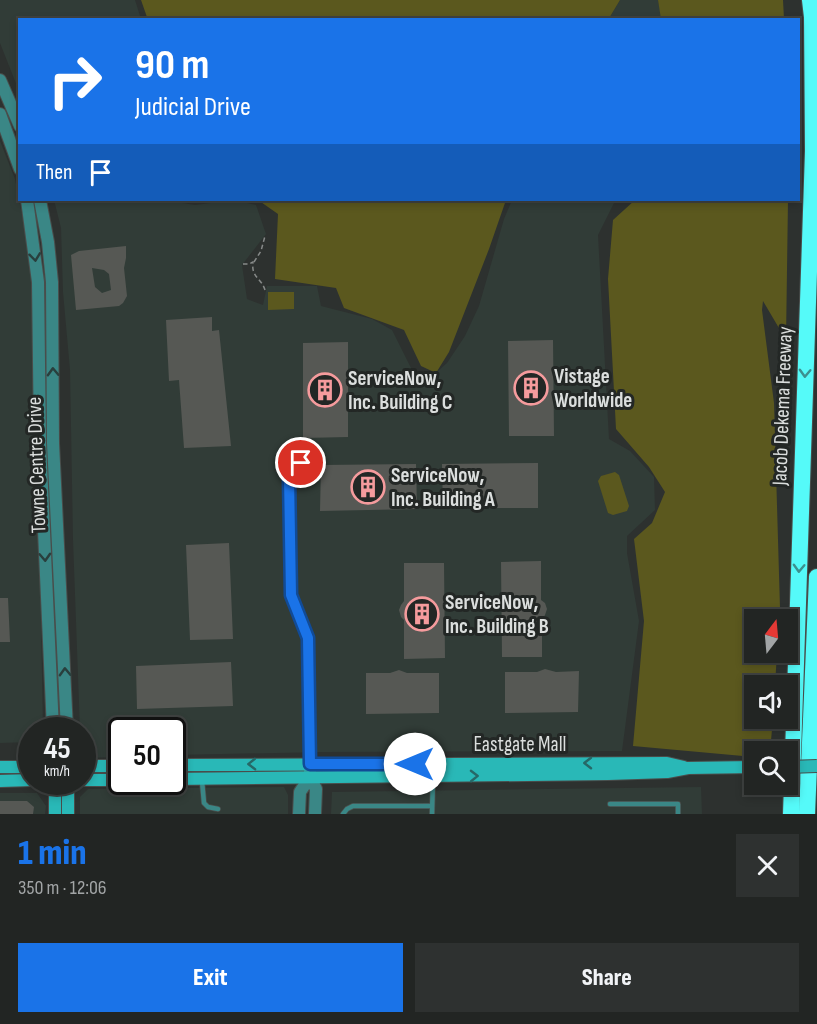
<!DOCTYPE html>
<meta charset="utf-8">
<style>
body{margin:0;font-family:"Sofia Sans Condensed",sans-serif;background:#2e3130;color:#f1f3f6;height:100vh;display:flex;flex-direction:column;font-size:22px;white-space:nowrap}
*{box-sizing:border-box;margin:0}
p{font-size:20px;color:#a2a5a6}
.icon{flex:none;width:33px;height:33px;fill:none;stroke:currentColor;stroke-width:2;stroke-linecap:round;stroke-linejoin:round}
.map{position:relative;height:814px;overflow:hidden}
.drawer{display:flex;flex-direction:column;background:#222523;flex:1}
.drawer>*{flex:none}
.banner{position:absolute;left:18px;top:18px;width:782px;height:183px;border-radius:0px;box-shadow:0 3px 9px #0003,0 0 0 2px #3f4241;background:#1a73e8;color:#fff;overflow:hidden}
.needle{width:39px;rotate:16deg}
.buttons{position:absolute;left:744px;top:609px;display:grid;gap:12px}
.buttons a{display:grid;place-items:center;width:54px;height:54px;border-radius:0px;background:#222523;box-shadow:0 3px 9px #0003,0 0 0 2px #3f4241;font-size:30px}
.speed{position:absolute;left:18px;top:717px;display:flex;gap:12px;font-size:30px;font-weight:700;text-align:center}
.speed>*{display:grid;place-content:center;width:78px;height:78px;border-radius:50%;background:#222523;box-shadow:0 3px 9px #0003,0 0 0 2px #3f4241;line-height:1}
.speed small{font-size:15px;font-weight:400}
.speed .limit{border:3px solid #111;border-radius:9px;background:#fff;color:#111}
.pin{position:absolute;display:grid;place-items:center;width:51px;height:51px;color:#fff;margin:-26px;border:3px solid #fff;border-radius:50%;box-shadow:0 2px 6px #0007}
.me{position:absolute;width:66px;margin:-33px;rotate:270deg;stroke-linejoin:round;filter:drop-shadow(0 0 4px #0008)}
.turn{display:flex;align-items:center;gap:21px;height:126px;padding:0 18px;font-size:27px}
.turn .icon{width:78px;height:78px;stroke-width:2.5}
.turn b{display:block;font-size:42px;line-height:51px}
.then{display:flex;align-items:center;height:57px;padding:0 18px;background:#0003;gap:12px;font-size:22px}
.round{display:grid;place-items:center;flex:none;width:63px;height:63px;border-radius:0px;background:#2e3130}
.head{display:flex;align-items:center;justify-content:space-between;height:102px;padding:0 18px}
h1{font-size:36px;font-weight:800;line-height:45px;color:#1a73e8}
.button{display:flex;gap:12px;margin-top:auto;padding:12px 18px}
.button a{flex:1;height:69px;border-radius:0px;background:#1a73e8;color:#fff;font-size:24px;font-weight:800;line-height:69px;text-align:center}
.button a+a{background:#2e3130;color:#f1f3f6}
.map>svg:first-child{display:block}
.built{fill:#313c37}
.green{fill:#5b581e}
.building{fill:#565854;fill-rule:evenodd}
.lines{fill:none;stroke-linecap:round;stroke-linejoin:round}
.service-casing{stroke:#494d4b;stroke-width:6}
.minor-casing{stroke:#494d4b;stroke-width:10}
.tertiary-casing{stroke:#494d4b;stroke-width:14}
.secondary-casing{stroke:#494d4b;stroke-width:14}
.motorway-casing{stroke:#494d4b;stroke-width:18}
.path{stroke:#878a89;stroke-width:1.5;stroke-dasharray:4.5 3;stroke-linecap:butt}
.service{stroke:#3a8786;stroke-width:4.5}
.minor{stroke:#3a8786;stroke-width:9}
.tertiary{stroke:#3a8786;stroke-width:12}
.secondary{stroke:#29b8b7;stroke-width:12}
.motorway{stroke:#55faf9;stroke-width:16}
.secondary-bridge-casing{stroke:#494d4b;stroke-width:14;stroke-linecap:butt}
.secondary-bridge{stroke:#29b8b7;stroke-width:12}
.oneway{stroke:#293f3d}
.oneway2{stroke:#3c908f}
.oneway3{stroke:#266867}
.route-casing{stroke:#114b97;stroke-width:15}
.route{stroke:#1a73e8;stroke-width:10}
.labels{text-anchor:middle;stroke-width:6;stroke-linejoin:round;paint-order:stroke}
.poi-label{font-size:21px;font-weight:bold;fill:#dbdedd;stroke:#232725;text-anchor:start}
.street-label{font-size:21px;fill:#dbdedd;stroke:#232725}
</style>
<div class="map">
<svg width="817" height="814" viewBox="0 0 817 814">
<rect width="100%" height="100%" fill="#2d312f"/>
<path class="built" d="M 0,0 L 135,0 L 141,19 L 20,20 L 19,91 L 0,43 Z
M 620,0 L 658,0 L 662,19 L 608,20 Z
M 0,141 L 15,179 L 35,282 L 43,730 L 32,730 L 31,742 L 0,743 Z
M 54,200 L 164,200 L 195,205 L 234,200 L 256,205 L 266,234 L 242,265 L 247,299 L 263,305 L 267,286 L 317,286 L 321,306 L 372,319 L 392,330 L 416,378 L 430,378 L 447,363 L 465,336 L 479,306 L 504,219 L 512,200 L 618,200 L 614,203 L 598,235 L 609,439 L 630,451 L 654,477 L 655,510 L 627,536 L 627,553 L 639,621 L 622,751 L 323,752 L 173,755 L 172,730 L 122,730 L 121,757 L 83,758 L 82,730 L 80,730 L 73,540 L 70,370 L 63,292 L 61,228 Z
M 284,787 L 288,795 L 288,814 L 80,814 L 80,797 L 88,789 Z
M 701,787 L 702,814 L 331,814 L 332,792 Z
M 0,793 L 37,793 L 46,806 L 45,814 L 0,814 Z"/>
<path class="green" d="M 141,0 L 620,0 L 608,20 L 148,20 Z
M 658,0 L 783,0 L 784,19 L 661,19 Z
M 258,200 L 506,200 L 489,249 L 449,352 L 436,373 L 421,366 L 404,330 L 344,308 L 336,288 L 275,279 L 278,214 Z
M 635,200 L 788,200 L 786,340 L 763,301 L 762,310 L 774,403 L 780,608 L 779,619 L 754,620 L 754,652 L 777,653 L 775,685 L 754,686 L 754,718 L 773,719 L 770,751 L 754,752 L 754,757 L 633,746 L 644,621 L 634,539 L 652,523 L 665,492 L 649,467 L 616,429 L 608,279 L 613,220 Z
M 268,292 L 294,292 L 294,309 L 268,310 Z
M 615,472 L 619,475 L 629,506 L 627,511 L 613,515 L 608,513 L 598,481 L 601,476 Z"/>
<path class="building" d="M 126,246 L 126,258 L 124,268 L 127,296 L 123,303 L 119,306 L 76,310 L 71,255 L 79,251 ZM 92,268 L 104,270 L 109,274 L 111,290 L 102,293 L 95,287 Z
M 212,317 L 212,331 L 219,330 L 231,446 L 184,448 L 179,380 L 169,381 L 166,320 Z
M 553,340 L 554,436 L 509,436 L 508,341 Z
M 348,342 L 348,437 L 303,438 L 303,343 Z
M 538,463 L 538,508 L 443,508 L 442,464 Z
M 416,464 L 417,509 L 320,511 L 321,465 Z
M 229,543 L 233,639 L 190,640 L 186,545 Z
M 541,561 L 541,600 L 545,603 L 547,609 L 545,615 L 542,620 L 542,657 L 502,657 L 501,562 Z
M 404,563 L 444,563 L 445,658 L 404,659 L 404,620 L 401,617 L 399,610 L 401,605 L 404,601 Z
M 0,598 L 8,598 L 10,642 L 0,642 Z
M 231,662 L 233,706 L 137,709 L 136,666 Z
M 545,669 L 556,672 L 579,671 L 578,712 L 505,713 L 505,672 L 537,672 Z
M 399,670 L 407,673 L 439,673 L 439,713 L 366,714 L 366,673 L 390,673 Z
M 0,801 L 27,801 L 34,807 L 33,814 L 0,814 Z"/>
<g class="lines">
<defs>
<path id="service" d="M 202,781 L 204,803 L 208,807 L 218,809
M 610,804 L 678,804 L 678,814
M 343,814 L 347,809 L 353,806 L 432,806
M 432,814 L 433,778"/>
<path id="minor" d="M 301,463 L 289,477 L 291,595 L 308,638 L 310,763"/>
<path id="tertiary" d="M 0,80 L 20,126
M 0,114 L 20,169
M 27,200 L 38,282 L 40,443 L 53,730
M 40,200 L 48,242 L 52,282 L 53,443 L 67,730
M 310,768 L 310,777 L 316,789 L 315,814
M 299,814 L 300,792 L 310,777"/>
<path id="secondary" d="M 172,765 L 667,763 L 684,767
M 82,766 L 122,766
M 0,767 L 32,767
M 172,779 L 608,774 L 667,772 L 688,768 L 754,767
M 82,780 L 122,780
M 0,781 L 32,780
M 55,814 L 55,782
M 68,814 L 68,782"/>
<path id="motorway" d="M 791,814 L 813,151 L 812,17 L 810,0
M 807,814 L 817,577"/>
</defs>
<use href="#service" class="service-casing"/>
<use href="#minor" class="minor-casing"/>
<use href="#tertiary" class="tertiary-casing"/>
<use href="#secondary" class="secondary-casing"/>
<use href="#motorway" class="motorway-casing"/>
<path class="path" d="M 254,262 L 261,251 L 265,236
M 243,264 L 249,264 L 253,262 C 251,278 261,277 265,290"/>
<use href="#service" class="service"/>
<use href="#minor" class="minor"/>
<use href="#tertiary" class="tertiary"/>
<use href="#secondary" class="secondary"/>
<use href="#motorway" class="motorway"/>
<defs>
<path id="secondary-bridge" d="M 788,767 L 817,766"/>
</defs>
<use href="#secondary-bridge" class="secondary-bridge-casing"/>
<use href="#secondary-bridge" class="secondary-bridge"/>
</g>
<defs><path id="oneway-chevron" d="M-2-3.5L2.5 0L-2 3.5" fill="none" stroke-width="1.6" stroke-linecap="round" stroke-linejoin="round" transform="scale(1.5)"/></defs>
<g class="oneway">
<use href="#oneway-chevron" transform="translate(35 257) rotate(83)"/>
<use href="#oneway-chevron" transform="translate(53 372) rotate(-92)"/>
<use href="#oneway-chevron" transform="translate(45 557) rotate(87)"/>
<use href="#oneway-chevron" transform="translate(65 672) rotate(-92)"/>
</g>
<g class="oneway2">
<use href="#oneway-chevron" transform="translate(805 373) rotate(92)"/>
<use href="#oneway-chevron" transform="translate(799 568) rotate(92)"/>
</g>
<g class="oneway3">
<use href="#oneway-chevron" transform="translate(588 763) rotate(180)"/>
<use href="#oneway-chevron" transform="translate(252 764) rotate(179)"/>
<use href="#oneway-chevron" transform="translate(474 776) rotate(-1)"/>
</g>
<g class="lines">
<defs>
<path id="route" d="M 301,463 L 289,477 L 291,595 L 308,638 L 310,764 L 415,764"/>
</defs>
<use href="#route" class="route-casing"/>
<use href="#route" class="route"/>
</g>
<defs>
<symbol id="building-ring" viewBox="-11 -11 22 22"><circle r="9.5" fill="#232725" stroke="#f59b9d" stroke-width="1.5"/><path d="M-4-6H4V6H1V3H-1V6H-4ZM-2.5-4.3h1.7v1.8h-1.7ZM.8-4.3h1.7v1.8H.8ZM-2.5-1h1.7V.8h-1.7ZM.8-1h1.7V.8H.8Z" fill="#f59b9d"/></symbol>
</defs>
<g fill-rule="evenodd">
<use href="#building-ring" x="512" y="369" width="38" height="38"/>
<use href="#building-ring" x="306" y="371" width="38" height="38"/>
<use href="#building-ring" x="349" y="468" width="38" height="38"/>
<use href="#building-ring" x="403" y="595" width="38" height="38"/>
</g>
<g class="labels">
<g class="poi-label">
<text x="554" y="383">Vistage<tspan x="554" dy="24">Worldwide</tspan></text>
<text x="348" y="385">ServiceNow,<tspan x="348" dy="24">Inc. Building C</tspan></text>
<text x="391" y="482">ServiceNow,<tspan x="391" dy="24">Inc. Building A</tspan></text>
<text x="445" y="609">ServiceNow,<tspan x="445" dy="24">Inc. Building B</tspan></text>
</g>
<g class="street-label">
<text transform="translate(782 406) rotate(-88)" y="7">Jacob Dekema Freeway</text>
<text transform="translate(36 465) rotate(-92)" y="7">Towne Centre Drive</text>
<text x="520" y="751">Eastgate Mall</text>
</g>
</g>
</svg>
<div class="buttons">
<a><svg class="needle" viewBox="-14 -14 28 28"><path d="M0-13l5 13h-10z" fill="#e53935"/><path d="M0 13l5-13h-10z" fill="#a2a5a6"/></svg></a>
<a><svg class="icon" aria-label="sound" viewBox="0 0 24 24"><path d="M4 9h4l5-4v14l-5-4H4zM17 9q2 3 0 6"/></svg></a>
<a><svg class="icon" aria-label="search" viewBox="0 0 24 24"><circle cx="10" cy="10" r="6"/><path d="M15 15l6 6"/></svg></a>
</div>
<div class="speed"><div>45<small>km/h</small></div><div class="limit">50</div></div>
<div class="pin" style="left:301px;top:463px;background:#d93025"><svg class="icon" aria-label="arrive" viewBox="0 0 24 24"><path d="M6 21V4h12l-3 4 3 4H6"/></svg></div>
<svg class="me" style="left:415px;top:764px" viewBox="-20 -20 40 40"><circle r="19" fill="#fff"/><path d="M0-13L10 11 0 6-10 11z" fill="#1a73e8"/></svg>
<div class="banner">
<div class="turn"><svg class="icon" aria-label="right" viewBox="0 0 24 24"><path d="M7 20v-9h11M14 6l5 5-5 5"/></svg><div><b>90 m</b>Judicial Drive</div></div>
<div class="then">Then<svg class="icon" aria-label="arrive" viewBox="0 0 24 24"><path d="M6 21V4h12l-3 4 3 4H6"/></svg></div>
</div>
</div>
<section class="drawer">
<div class="head"><div><h1>1 min</h1><p>350 m · 12:06</p></div><a class="round"><svg class="icon" aria-label="close" viewBox="0 0 24 24"><path d="M6 6l12 12M18 6L6 18"/></svg></a></div>
<div class="button"><a>Exit</a><a>Share</a></div>
</section>
